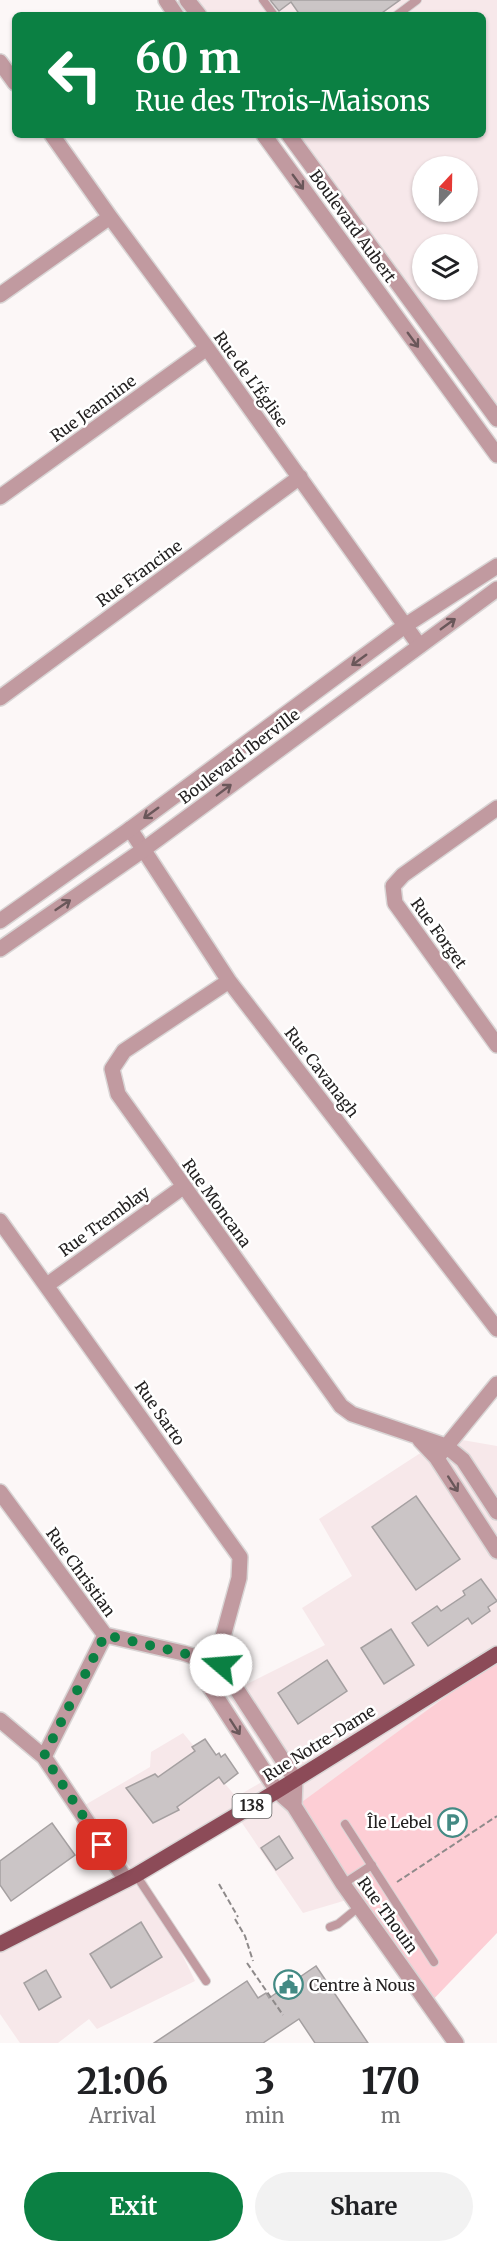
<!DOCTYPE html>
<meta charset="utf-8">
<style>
body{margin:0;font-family:Merriweather,serif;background:#f2f2f2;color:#202124;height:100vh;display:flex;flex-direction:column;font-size:22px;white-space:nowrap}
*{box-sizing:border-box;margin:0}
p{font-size:20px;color:#757577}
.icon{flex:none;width:33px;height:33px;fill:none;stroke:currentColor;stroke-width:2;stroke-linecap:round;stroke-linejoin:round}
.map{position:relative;height:2043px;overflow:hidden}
.side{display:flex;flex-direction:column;background:#fff;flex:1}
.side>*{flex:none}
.top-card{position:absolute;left:12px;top:12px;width:474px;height:126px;border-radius:9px;box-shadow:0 2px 4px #0004;background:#0b8043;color:#fff;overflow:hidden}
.needle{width:39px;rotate:22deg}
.fabs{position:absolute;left:412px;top:156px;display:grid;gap:12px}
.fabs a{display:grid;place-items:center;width:66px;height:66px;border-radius:50%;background:#fff;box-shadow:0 2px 4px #0004;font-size:30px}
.pin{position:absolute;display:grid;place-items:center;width:51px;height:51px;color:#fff;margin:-26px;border-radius:12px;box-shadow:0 3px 9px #0006}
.me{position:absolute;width:66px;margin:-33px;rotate:288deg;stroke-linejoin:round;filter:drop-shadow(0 0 4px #0008)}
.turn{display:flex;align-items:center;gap:21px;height:126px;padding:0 24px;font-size:27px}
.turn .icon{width:78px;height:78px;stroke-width:2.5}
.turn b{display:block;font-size:42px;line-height:51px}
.eta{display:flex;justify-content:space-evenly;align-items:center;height:102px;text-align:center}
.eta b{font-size:36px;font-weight:700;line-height:42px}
.button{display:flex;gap:12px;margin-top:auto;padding:12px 24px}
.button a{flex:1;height:69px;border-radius:36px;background:#0b8043;color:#fff;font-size:24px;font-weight:700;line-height:69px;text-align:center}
.button a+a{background:#f2f2f2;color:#202124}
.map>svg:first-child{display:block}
.built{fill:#f7e8ea;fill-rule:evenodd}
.green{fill:#fdced5}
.building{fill:#cbc5c6;stroke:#a5a0a1;stroke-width:1.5}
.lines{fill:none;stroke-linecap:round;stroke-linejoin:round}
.service-casing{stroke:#d9d5d5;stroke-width:10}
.minor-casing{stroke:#d9d5d5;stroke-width:18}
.tertiary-casing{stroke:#d9d5d5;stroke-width:18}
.primary-casing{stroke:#d9d5d5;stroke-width:18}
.path{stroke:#8e8a8a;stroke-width:2;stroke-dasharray:6 3;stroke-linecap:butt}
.service{stroke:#c19aa0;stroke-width:8}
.minor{stroke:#c19aa0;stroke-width:15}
.tertiary{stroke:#c19aa0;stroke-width:15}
.primary{stroke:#8c4b58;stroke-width:15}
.oneway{stroke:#6a575a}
.route{stroke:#0b8043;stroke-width:10;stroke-dasharray:0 18}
.labels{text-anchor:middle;stroke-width:5;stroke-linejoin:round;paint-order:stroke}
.shield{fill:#fff;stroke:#656464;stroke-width:1.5}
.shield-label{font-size:15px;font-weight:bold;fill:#232121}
.street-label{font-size:16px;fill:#232121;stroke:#fff}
.poi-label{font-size:16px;fill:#232121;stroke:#fff;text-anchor:end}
</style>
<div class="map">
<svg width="497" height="2043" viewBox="0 0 497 2043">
<rect width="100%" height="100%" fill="#fcf7f7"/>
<path class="built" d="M 190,0 L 497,0 L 497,419 L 289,135 L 483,135 L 483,15 L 201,15 ZM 423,166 L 468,166 L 468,212 L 423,212 ZM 423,244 L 468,244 L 468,290 L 423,290 Z
M 445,1437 L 497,1446 L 497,1661 L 350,1899 L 303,1913 L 240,1820 L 145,1877 L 195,1981 L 97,2029 L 89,2019 L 58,2043 L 20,2043 L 0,2014 L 0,1944 L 136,1875 L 85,1805 L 150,1767 L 151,1752 L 183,1733 L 236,1797 L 279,1772 L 227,1694 L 325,1645 L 302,1608 L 352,1576 L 319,1519 Z"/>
<path class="green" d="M 497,1659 L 497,1933 L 426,2007 L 291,1810 Z"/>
<path class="building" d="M 270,0 L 400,0 L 379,15 L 300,15 L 291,2 L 279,11 Z
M 416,1496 L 460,1559 L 416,1590 L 372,1527 Z
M 481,1579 L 497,1601 L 488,1607 L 490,1611 L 472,1624 L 468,1618 L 428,1646 L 412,1623 L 437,1606 L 441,1611 L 465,1595 L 463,1591 Z
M 391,1629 L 414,1665 L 384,1684 L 361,1648 Z
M 327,1660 L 347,1691 L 298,1724 L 278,1693 Z
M 205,1739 L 216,1755 L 219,1753 L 221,1757 L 225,1754 L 238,1773 L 224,1784 L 219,1777 L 177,1807 L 179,1810 L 153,1823 L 126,1788 L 155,1774 L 158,1777 L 195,1751 L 192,1747 Z
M 52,1823 L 75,1855 L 11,1901 L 0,1885 L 0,1861 Z
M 279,1836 L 293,1858 L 276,1870 L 261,1848 Z
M 141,1922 L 162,1957 L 111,1988 L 90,1954 Z
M 316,1966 L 368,2043 L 315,2043 L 299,2019 L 263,2043 L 154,2043 L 247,1981 L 258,1998 L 266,1993 L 269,1998 Z
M 46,1970 L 61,1997 L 39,2010 L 24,1983 Z"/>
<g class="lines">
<defs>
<path id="service" d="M 263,0 L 274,15
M 397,15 L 417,0
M 345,1824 L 434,1962
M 136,1875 L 206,1981
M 343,1884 L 372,1865
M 330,1927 L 338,1924 L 360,1906"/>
<path id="minor" d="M 166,0 L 176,15
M 187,0 L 199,15
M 0,62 L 15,83
M 52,135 L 110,217 L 207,348 L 419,645
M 264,135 L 497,455
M 289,135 L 497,419
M 0,295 L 110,217
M 0,497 L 207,348
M 0,698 L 300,477
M 497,808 L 403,875 L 393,886 L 395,903 L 497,1045
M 130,829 L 229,981 L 497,1329
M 229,981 L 124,1051 L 112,1069 L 118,1094 L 341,1406 L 352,1414 L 446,1446 L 463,1460 L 497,1512
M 0,1221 L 240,1557 L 239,1578 L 218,1655 L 221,1665 L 295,1779 L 294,1806
M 47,1285 L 183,1187
M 420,1440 L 436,1457 L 497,1551
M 440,1454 L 497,1384
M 0,1492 L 105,1635 L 183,1653 L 215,1663
M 219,1642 L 206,1663 L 208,1684 L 277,1791 L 294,1806 L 343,1884 L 456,2043
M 0,1720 L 44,1757 L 126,1880
M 44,1757 L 105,1635"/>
<path id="tertiary" d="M 0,921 L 130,829 L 406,625 L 497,566
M 0,949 L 143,850 L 497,589"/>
<path id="primary" d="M 0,1944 L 136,1875 L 277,1791 L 497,1654"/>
</defs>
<use href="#service" class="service-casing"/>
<use href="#minor" class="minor-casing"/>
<use href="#tertiary" class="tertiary-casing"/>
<use href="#primary" class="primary-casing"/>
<path class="path" d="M 397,1882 L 497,1816
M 219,1884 L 238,1917
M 235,1919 L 245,1936 L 253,1961
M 247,1963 L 283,2015"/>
<use href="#service" class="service"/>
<use href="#minor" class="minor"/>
<use href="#tertiary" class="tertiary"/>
<use href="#primary" class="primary"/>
</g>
<defs><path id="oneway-shaft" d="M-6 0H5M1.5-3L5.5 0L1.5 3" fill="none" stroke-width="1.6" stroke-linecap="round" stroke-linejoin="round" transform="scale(1.5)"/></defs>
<g class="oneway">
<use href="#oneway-shaft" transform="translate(298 182) rotate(54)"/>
<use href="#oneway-shaft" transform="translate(413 340) rotate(54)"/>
<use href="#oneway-shaft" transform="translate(448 624) rotate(-36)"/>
<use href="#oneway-shaft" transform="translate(359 660) rotate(144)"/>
<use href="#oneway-shaft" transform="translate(224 790) rotate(-37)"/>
<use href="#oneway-shaft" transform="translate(151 813) rotate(144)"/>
<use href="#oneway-shaft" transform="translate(63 905) rotate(-34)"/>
<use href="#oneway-shaft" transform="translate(453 1484) rotate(57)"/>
<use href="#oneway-shaft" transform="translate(235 1727) rotate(57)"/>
</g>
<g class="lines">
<path class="route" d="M 102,1845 L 44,1756 L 105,1635 L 183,1653 L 221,1665"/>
</g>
<defs>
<symbol id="parking-ring" viewBox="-11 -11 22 22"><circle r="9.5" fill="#fff" stroke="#438a84" stroke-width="1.5"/><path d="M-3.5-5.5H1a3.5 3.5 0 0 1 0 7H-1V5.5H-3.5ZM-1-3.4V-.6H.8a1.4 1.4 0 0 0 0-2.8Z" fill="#438a84"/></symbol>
<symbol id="civic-ring" viewBox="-11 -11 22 22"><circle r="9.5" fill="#fff" stroke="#438a84" stroke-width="1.5"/><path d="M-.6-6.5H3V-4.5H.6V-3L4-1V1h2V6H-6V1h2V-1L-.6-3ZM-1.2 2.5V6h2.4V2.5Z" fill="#438a84"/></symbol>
</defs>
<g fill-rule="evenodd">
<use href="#parking-ring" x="436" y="1806" width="33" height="33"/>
<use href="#civic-ring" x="272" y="1968" width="33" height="33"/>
</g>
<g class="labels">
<rect class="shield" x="232.5" y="1794" width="39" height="24" rx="4.5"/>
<g class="shield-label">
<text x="252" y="1811">138</text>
</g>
<g class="street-label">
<text transform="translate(353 226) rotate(54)" y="6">Boulevard Aubert</text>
<text transform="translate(251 379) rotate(54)" y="6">Rue de L'Église</text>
<text transform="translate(93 408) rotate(-36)" y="6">Rue Jeannine</text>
<text transform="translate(139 573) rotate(-36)" y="6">Rue Francine</text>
<text transform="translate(239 756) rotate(-37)" y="6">Boulevard Iberville</text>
<text transform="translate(439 933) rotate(54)" y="6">Rue Forget</text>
<text transform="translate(322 1072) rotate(52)" y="6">Rue Cavanagh</text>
<text transform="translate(217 1203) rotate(54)" y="6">Rue Moncana</text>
<text transform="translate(104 1221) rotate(-36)" y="6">Rue Tremblay</text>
<text transform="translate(160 1413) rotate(55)" y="6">Rue Sarto</text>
<text transform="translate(81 1572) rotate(54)" y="6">Rue Christian</text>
<text transform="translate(319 1743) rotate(-32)" y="6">Rue Notre-Dame</text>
<text transform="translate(388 1915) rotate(54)" y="6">Rue Thouin</text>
</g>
<g class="poi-label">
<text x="432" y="1828">Île Lebel</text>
<text x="309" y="1991" text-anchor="start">Centre à Nous</text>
</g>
</g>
</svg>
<div class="fabs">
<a><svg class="needle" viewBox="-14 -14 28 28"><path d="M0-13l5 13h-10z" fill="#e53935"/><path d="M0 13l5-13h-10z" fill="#757577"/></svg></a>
<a><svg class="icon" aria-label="layers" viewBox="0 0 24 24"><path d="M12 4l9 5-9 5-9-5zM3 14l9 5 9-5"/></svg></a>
</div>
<div class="pin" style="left:102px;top:1845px;background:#d93025"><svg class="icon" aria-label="arrive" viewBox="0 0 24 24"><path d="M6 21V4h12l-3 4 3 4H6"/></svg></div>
<svg class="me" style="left:221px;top:1665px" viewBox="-20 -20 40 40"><circle r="19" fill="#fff"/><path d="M0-13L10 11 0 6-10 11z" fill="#0b8043"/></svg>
<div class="top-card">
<div class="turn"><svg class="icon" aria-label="left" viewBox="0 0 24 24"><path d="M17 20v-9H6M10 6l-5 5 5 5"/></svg><div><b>60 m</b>Rue des Trois-Maisons</div></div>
</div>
</div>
<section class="side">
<div class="eta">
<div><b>21:06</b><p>Arrival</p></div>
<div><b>3</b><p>min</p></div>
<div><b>170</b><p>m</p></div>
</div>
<div class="button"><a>Exit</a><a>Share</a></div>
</section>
